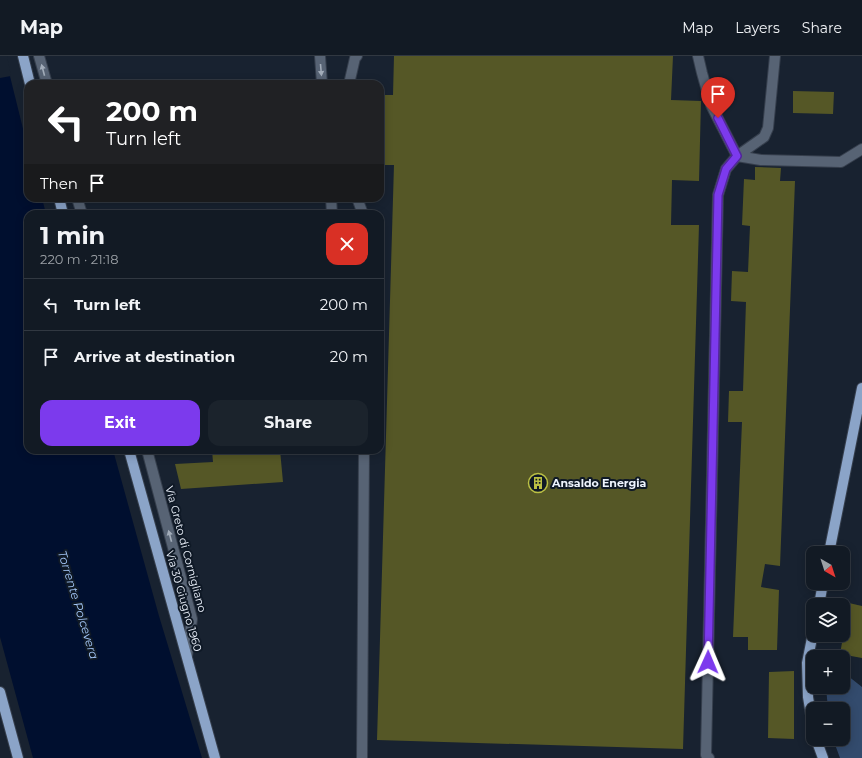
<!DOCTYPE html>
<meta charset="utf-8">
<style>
body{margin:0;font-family:Montserrat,sans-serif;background:#1b232c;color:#f1f3f6;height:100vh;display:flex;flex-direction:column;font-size:15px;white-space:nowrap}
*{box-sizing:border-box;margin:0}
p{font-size:13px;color:#9ca1a6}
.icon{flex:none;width:22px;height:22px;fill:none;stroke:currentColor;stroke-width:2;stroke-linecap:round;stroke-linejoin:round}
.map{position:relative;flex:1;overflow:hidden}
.details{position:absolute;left:24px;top:154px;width:360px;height:244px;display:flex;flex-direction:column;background:#121a24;border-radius:12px;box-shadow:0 2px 10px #0003,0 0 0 1px #313841}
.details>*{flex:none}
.banner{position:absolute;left:24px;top:24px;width:360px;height:122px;border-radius:12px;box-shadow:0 2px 10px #0003,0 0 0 1px #313841;background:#202124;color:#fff;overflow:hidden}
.needle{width:26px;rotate:141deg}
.fabs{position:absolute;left:806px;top:490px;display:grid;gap:8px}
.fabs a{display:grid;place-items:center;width:44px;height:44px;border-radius:8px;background:#121a24;box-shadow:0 2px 10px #0003,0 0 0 1px #313841;font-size:20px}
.pin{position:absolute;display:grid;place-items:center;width:34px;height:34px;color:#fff;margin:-41px -17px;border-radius:50% 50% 50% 0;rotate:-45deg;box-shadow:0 0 4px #0007}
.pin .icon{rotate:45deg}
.me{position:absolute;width:44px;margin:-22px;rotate:1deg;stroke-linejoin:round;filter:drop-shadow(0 0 3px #0008)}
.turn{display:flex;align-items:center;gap:14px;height:84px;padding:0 16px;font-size:18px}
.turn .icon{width:52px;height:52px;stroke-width:2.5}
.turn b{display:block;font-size:28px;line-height:34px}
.then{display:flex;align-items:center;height:38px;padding:0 16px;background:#0003;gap:8px;font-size:15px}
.round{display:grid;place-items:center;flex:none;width:42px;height:42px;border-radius:12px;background:#1b232c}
.overview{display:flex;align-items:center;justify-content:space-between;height:68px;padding:0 16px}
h1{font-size:24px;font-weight:700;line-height:30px}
.action{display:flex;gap:8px;margin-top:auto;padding:8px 16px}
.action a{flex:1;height:46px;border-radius:12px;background:#7c3aed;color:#fff;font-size:16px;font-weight:700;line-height:46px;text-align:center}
.action a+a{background:#1b232c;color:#f1f3f6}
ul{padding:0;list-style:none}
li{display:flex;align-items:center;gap:12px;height:52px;padding:0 16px;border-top:1px solid #313841}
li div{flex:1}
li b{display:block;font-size:15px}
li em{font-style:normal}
header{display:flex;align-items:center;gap:24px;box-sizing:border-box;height:56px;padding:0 20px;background:#121a24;border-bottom:1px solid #313841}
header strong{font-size:19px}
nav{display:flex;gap:22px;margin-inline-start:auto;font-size:14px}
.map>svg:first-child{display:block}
.green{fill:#334b6d}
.water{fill:#000f2f}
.pier{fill:#182230}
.building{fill:#555726}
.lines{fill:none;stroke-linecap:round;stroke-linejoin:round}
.minor-casing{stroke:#363f4d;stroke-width:12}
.major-casing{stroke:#363f4d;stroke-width:12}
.minor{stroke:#576374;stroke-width:10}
.major{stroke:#8ba4c8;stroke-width:10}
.oneway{fill:#a2acb9}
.route-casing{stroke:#51269a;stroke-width:10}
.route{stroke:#7c3aed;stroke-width:7}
.labels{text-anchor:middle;stroke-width:4;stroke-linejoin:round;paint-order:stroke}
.poi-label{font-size:11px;font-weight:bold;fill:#eef4fe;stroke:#0f1926;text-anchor:start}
.street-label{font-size:11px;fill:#eef4fe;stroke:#0f1926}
.water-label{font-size:12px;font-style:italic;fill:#a5c8fa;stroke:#0f1926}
</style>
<header>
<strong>Map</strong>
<nav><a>Map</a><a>Layers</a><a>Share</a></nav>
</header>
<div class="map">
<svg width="862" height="702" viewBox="0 0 862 702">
<rect width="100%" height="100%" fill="#182230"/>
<path class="green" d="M 843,616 L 862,631 L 862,702 L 840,702 L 833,683 L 843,683 L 843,653 L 828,653 L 826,631 L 843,631 Z"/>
<path class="water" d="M 0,0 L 5,0 L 28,93 L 28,142 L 42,142 L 46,158 L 28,158 L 28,394 L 113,394 L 159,560 L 202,702 L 33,702 L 0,581 Z"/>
<path class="pier" d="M 0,0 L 7,0 L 11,20 L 0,22 Z"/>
<path class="building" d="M 394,0 L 673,0 L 671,44 L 701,45 L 699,125 L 672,124 L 671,169 L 699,169 L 683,693 L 377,684 L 394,109 L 380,109 L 380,39 L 393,39 Z
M 793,35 L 834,36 L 833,58 L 793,57 Z
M 755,111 L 781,112 L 780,125 L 795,125 L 780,510 L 765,508 L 761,531 L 779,534 L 777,594 L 748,594 L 748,581 L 733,581 L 742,366 L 728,366 L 729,335 L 743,335 L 746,246 L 731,245 L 732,215 L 748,216 L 750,170 L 742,169 L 744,123 L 755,124 Z
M 212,394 L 280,394 L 283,426 L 181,433 L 175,408 L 213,406 Z
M 849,547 L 862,550 L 862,602 L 840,598 Z
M 794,615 L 794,683 L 768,682 L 769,616 Z"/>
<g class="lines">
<defs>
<path id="minor" d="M 39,0 L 47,28
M 320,0 L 322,28
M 698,0 L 702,17 L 711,49 L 737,100 L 761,104 L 841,106 L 862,93
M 349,28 L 355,2 L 357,0
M 77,142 L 82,158
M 331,142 L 332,158
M 357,142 L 363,158
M 147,394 L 192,563 L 187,600
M 362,702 L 364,394
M 709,702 L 706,699 L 718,139 L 726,113 L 737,100 L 764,81 L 768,72 L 775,0"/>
<path id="major" d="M 23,0 L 30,28
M 59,142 L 63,158
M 129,394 L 215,702
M 829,497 L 862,332
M 819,549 L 823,527
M 813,577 L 807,607 L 808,641 L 813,671
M 0,636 L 18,702
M 816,683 L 823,702"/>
</defs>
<use href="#minor" class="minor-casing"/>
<use href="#major" class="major-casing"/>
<use href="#minor" class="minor"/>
<use href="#major" class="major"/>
</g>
<defs><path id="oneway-solid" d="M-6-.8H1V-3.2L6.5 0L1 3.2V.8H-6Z"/></defs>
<g class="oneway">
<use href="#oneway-solid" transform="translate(43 14) rotate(-105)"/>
<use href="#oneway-solid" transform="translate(321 14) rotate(85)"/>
<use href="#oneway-solid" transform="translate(170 480) rotate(-105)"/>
</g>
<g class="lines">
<defs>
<path id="route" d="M 708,606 L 718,139 L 726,113 L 737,100 L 718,62"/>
</defs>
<use href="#route" class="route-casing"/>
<use href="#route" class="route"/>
</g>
<defs>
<symbol id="building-ring" viewBox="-11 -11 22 22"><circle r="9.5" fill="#0f1926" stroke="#bbc044" stroke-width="1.5"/><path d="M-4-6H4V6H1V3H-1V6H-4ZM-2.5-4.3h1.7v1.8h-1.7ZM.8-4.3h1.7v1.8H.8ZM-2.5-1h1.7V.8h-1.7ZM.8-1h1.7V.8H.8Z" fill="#bbc044"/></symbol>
</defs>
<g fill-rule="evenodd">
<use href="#building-ring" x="527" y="416" width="22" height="22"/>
</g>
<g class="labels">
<g class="poi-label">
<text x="552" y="431">Ansaldo Energia</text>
</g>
<g class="street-label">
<text transform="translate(186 493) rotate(75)" y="4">Via Greto di Cornigliano</text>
<text transform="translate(184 545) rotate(74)" y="4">Via 30 Giugno 1960</text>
</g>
<g class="water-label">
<text transform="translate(78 549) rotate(73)" y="4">Torrente Polcevera</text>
</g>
</g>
</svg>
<div class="fabs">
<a><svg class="needle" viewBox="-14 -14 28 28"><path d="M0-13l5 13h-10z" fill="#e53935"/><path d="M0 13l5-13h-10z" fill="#9ca1a6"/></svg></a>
<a><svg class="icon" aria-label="layers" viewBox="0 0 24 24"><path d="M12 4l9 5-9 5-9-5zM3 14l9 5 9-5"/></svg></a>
<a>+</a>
<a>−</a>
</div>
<div class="pin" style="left:718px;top:62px;background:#d93025"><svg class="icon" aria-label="arrive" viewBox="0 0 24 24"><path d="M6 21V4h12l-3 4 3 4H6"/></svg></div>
<svg class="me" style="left:708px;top:606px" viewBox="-20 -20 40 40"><path d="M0-17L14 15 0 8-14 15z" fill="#7c3aed" stroke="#fff" stroke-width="4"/></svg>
<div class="banner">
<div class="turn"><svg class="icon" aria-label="left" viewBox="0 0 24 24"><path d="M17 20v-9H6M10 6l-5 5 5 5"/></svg><div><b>200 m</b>Turn left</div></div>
<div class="then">Then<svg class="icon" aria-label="arrive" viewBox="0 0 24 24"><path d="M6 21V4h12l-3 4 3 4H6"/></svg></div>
</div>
<section class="details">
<div class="overview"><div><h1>1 min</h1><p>220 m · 21:18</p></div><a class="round" style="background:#d93025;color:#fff"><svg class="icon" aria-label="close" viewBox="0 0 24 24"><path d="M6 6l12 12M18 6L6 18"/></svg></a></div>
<ul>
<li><svg class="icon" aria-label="left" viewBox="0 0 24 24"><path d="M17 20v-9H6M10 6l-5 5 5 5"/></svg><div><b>Turn left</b></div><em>200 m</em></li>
<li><svg class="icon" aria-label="arrive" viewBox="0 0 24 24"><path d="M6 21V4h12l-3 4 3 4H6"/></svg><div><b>Arrive at destination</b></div><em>20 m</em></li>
</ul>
<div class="action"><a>Exit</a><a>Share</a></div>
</section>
</div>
